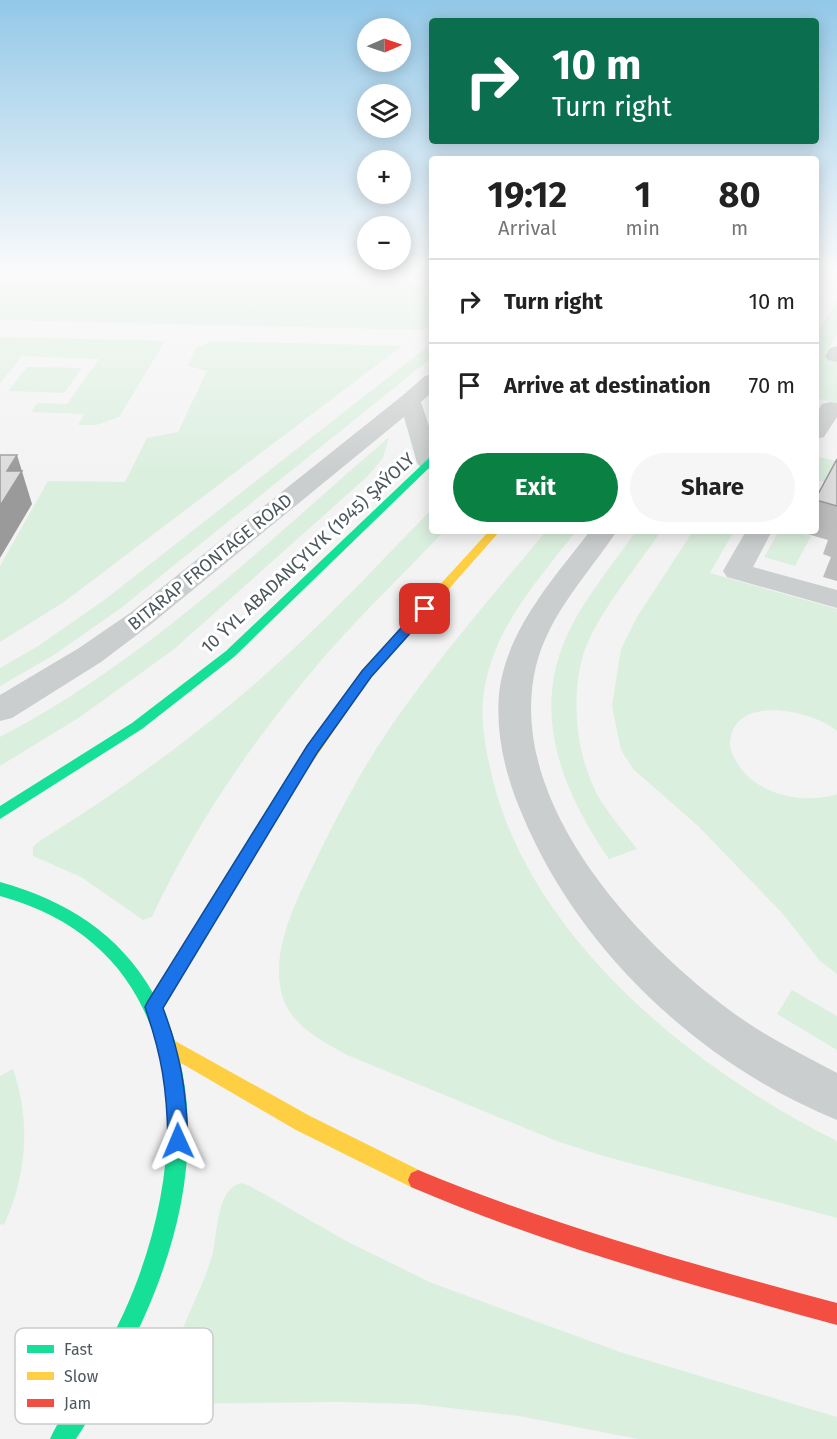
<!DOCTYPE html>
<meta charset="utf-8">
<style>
body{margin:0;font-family:"Fira Sans",sans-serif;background:#f6f6f6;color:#222;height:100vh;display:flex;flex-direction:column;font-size:22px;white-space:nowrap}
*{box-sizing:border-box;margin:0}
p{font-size:20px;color:#767676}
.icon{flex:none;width:33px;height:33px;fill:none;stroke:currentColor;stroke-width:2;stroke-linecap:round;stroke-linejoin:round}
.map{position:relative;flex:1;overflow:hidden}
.side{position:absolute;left:429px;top:156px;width:390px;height:378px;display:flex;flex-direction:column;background:#fff;border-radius:6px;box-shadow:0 3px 15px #0003}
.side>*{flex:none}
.banner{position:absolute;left:429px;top:18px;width:390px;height:126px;border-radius:6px;box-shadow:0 3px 15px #0003;background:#0b6e4f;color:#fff;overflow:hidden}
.needle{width:39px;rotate:88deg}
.controls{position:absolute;left:357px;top:18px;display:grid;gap:12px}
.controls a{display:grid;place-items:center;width:54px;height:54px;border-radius:50%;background:#fff;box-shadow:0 3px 15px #0003;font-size:30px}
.pin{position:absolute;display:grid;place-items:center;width:51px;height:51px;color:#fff;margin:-26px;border-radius:12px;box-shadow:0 3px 9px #0006}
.me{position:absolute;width:66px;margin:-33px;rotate:359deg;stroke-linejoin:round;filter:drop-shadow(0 0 4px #0008)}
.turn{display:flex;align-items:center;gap:21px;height:126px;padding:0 24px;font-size:27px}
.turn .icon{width:78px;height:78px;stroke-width:2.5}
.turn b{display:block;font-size:42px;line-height:51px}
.eta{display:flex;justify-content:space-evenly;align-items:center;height:102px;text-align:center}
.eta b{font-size:36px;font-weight:700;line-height:42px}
.button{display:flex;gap:12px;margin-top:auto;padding:12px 24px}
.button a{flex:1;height:69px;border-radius:36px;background:#0b8043;color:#fff;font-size:24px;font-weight:700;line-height:69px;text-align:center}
.button a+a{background:#f6f6f6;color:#222}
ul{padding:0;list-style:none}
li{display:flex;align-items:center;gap:18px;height:84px;padding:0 24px;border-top:2px solid #e0e0e0}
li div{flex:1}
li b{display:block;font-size:22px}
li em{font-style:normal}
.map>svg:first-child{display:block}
.green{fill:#dbefdf}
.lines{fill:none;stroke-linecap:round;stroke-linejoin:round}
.street{fill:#cbcece;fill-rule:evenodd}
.fast{fill:#16e098;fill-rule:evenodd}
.slow{fill:#ffcf43;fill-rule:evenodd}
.jam{fill:#f24e42;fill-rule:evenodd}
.wall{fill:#bdbdbe}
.shaded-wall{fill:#9a9a9b}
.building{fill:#dcdcdd;stroke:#9a9a9b;stroke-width:1.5}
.route{fill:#1a73e8;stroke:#114b97;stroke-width:1.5}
.labels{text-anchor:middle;stroke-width:6;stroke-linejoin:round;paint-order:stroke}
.street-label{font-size:18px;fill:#4c585d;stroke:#fff}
.key{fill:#fff;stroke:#c9cdce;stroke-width:1.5}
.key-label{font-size:16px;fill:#4c585d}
</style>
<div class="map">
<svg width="837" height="1439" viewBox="0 0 837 1439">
<rect width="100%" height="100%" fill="#f3f3f3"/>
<path class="green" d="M 0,271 L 432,271 L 432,323 L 423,330 L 0,320 Z
M 837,301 L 837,335 L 825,354 L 837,358 L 837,403 L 819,399 L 816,404 L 816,334 Z
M 0,337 L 165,341 L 119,417 L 96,425 L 78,425 L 84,414 L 31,412 L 37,403 L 67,404 L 99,359 L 22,356 L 0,383 Z
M 212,341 L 402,346 L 64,602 L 0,642 L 0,566 L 48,481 L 125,482 L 147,438 L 178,432 L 207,371 L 188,366 L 195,349 Z
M 427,347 L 432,352 L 430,359 L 121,608 L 54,655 L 0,686 L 0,668 L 38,646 L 103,601 Z
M 27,367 L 82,368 L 64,393 L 8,391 Z
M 389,437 L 383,458 L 368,476 L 173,650 L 80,717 L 0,766 L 0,737 C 146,661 265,544 389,437 Z
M 819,457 L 837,461 L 835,485 L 816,480 L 816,463 Z
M 432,509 L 432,531 L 444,531 C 403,575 358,617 319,663 C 254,739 194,826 152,917 L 143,920 L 81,877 L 33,856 L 33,847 L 38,842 C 127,787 211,725 288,654 C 338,608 384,558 432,509 Z
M 546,531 L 576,531 C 539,579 496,625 485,686 C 479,715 485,748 492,776 C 530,938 694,1070 837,1141 L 837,1218 L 607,1157 L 559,1142 L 347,1055 C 320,1040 288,1024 281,991 C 272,951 294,905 311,870 C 339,811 370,753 409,701 C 452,642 500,587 546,531 Z
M 636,531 L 661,531 C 637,567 606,603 588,642 C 568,687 575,759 601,801 C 612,818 625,833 637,849 L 609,859 C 564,794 531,716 566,638 C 583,599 613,565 636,531 Z
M 693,531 L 734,531 L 710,573 L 837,609 L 837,731 C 812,710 733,693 730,743 C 730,751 734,758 738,764 C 757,795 804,805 837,794 L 837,974 L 820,961 L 783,914 L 698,826 L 633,769 L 621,750 L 612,706 L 621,649 L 637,617 Z
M 779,531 L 803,531 L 802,533 L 811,536 L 795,566 L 764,557 Z
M 792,990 L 837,1016 L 837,1050 L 777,1014 Z
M 13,1069 C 31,1120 27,1176 4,1225 L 0,1224 L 0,1076 Z
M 241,1183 L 250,1186 L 348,1242 L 432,1283 L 620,1352 L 837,1417 L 837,1439 L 638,1439 L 519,1416 L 416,1404 L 337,1402 L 173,1404 L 167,1399 C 164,1352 199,1301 212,1256 C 218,1234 216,1189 241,1183 Z"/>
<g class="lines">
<path class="street" d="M 837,346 L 837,362 L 828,360 L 825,356 L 830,348 Z
M 432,374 L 432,392 L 421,402 L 432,435 L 432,469 L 421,468 L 417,463 L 404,417 L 150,625 L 101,662 L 12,718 L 0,721 L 0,695 L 79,648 L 130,613 L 402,396 L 425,376 Z
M 830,402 L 837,403 L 837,417 L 824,437 L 816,439 L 816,414 L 822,404 Z
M 590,531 L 617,531 C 588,574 549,614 536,666 C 503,802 641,948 742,1019 C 772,1040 805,1056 837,1073 L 837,1120 C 701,1065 578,950 522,814 C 505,775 494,730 500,686 C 510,626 554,578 590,531 Z
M 746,531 L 772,531 L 753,567 L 837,590 L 837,608 L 727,577 L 723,571 Z"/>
<path class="fast" d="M 432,457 L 432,465 L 234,657 L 142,729 L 0,819 L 0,806 L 132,723 L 226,651 L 429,458 Z
M 296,770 L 301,771 L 303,775 L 162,1010 C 175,1033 181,1062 185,1088 C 202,1213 143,1338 76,1439 L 50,1439 C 58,1420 73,1403 84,1385 C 103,1355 121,1322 134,1289 C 194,1136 186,947 0,896 L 0,882 C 65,900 119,933 153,993 L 291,771 Z"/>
<path class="slow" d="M 489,531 L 500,531 L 371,677 L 301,779 L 291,779 L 289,775 L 291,771 L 361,671 Z
M 168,1037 L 310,1116 L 425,1173 L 428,1180 L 425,1187 L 418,1190 L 411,1187 L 296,1130 L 162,1052 L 159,1046 L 162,1040 Z"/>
<path class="jam" d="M 418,1170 C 554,1226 695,1265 837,1303 L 837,1325 C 692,1285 549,1246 411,1187 L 408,1180 L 411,1173 Z"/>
</g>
<path class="wall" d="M 837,459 L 837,581 L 823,577 L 831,557 L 823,554 L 828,540 L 804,533 L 805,531 L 816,531 L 816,498 Z"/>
<path class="shaded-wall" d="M 17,455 L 32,504 L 0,558 L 0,506 L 7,471 Z"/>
<path class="building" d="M 0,455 L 17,455 L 7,471 L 22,471 L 0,506 Z
M 837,459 L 837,506 L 816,500 L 816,498 Z"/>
<linearGradient id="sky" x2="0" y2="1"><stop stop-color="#93c8e8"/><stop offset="0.57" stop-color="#fafafa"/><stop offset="1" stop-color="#fafafa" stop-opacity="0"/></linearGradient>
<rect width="837" height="472" fill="url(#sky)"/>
<path class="route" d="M 425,605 L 431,609 L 430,611 L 371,677 L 317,753 L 163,1008 C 181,1056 186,1089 188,1141 L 185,1148 L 178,1151 L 171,1148 L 168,1141 C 167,1089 162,1056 145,1007 L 148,1001 L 307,746 L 362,671 L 421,606 Z"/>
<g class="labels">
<g class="street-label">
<text transform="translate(308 553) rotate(-43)" y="6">10 ÝYL ABADANÇYLYK (1945) ŞAÝOLY</text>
<text transform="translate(210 562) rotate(-39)" y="6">BITARAP FRONTAGE ROAD</text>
</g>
</g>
<rect x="15" y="1328" width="198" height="96" rx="9" class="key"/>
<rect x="27" y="1345" width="27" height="8" fill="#16e098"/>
<rect x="27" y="1372" width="27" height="8" fill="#ffcf43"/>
<rect x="27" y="1399" width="27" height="8" fill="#f24e42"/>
<g class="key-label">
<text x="64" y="1355">Fast</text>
<text x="64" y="1382">Slow</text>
<text x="64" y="1409">Jam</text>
</g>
</svg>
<div class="controls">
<a><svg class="needle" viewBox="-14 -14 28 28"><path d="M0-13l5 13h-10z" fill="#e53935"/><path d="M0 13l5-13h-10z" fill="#767676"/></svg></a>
<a><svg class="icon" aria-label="layers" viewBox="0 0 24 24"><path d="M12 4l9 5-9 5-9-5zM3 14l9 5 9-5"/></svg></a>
<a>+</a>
<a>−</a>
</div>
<div class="pin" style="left:425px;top:609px;background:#d93025"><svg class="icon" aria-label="arrive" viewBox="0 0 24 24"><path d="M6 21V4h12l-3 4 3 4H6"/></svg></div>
<svg class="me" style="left:178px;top:1141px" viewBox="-20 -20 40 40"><path d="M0-17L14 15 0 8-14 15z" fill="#1a73e8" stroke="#fff" stroke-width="4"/></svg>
<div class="banner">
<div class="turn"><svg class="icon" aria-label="right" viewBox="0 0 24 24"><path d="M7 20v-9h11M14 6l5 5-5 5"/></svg><div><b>10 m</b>Turn right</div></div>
</div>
<section class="side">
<div class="eta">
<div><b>19:12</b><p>Arrival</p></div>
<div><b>1</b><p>min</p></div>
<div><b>80</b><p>m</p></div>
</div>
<ul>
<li><svg class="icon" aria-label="right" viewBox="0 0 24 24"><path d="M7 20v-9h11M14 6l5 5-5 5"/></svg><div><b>Turn right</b></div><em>10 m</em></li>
<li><svg class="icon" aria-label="arrive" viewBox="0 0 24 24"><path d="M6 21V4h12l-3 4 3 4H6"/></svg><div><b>Arrive at destination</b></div><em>70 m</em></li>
</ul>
<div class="button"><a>Exit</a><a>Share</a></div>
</section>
</div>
